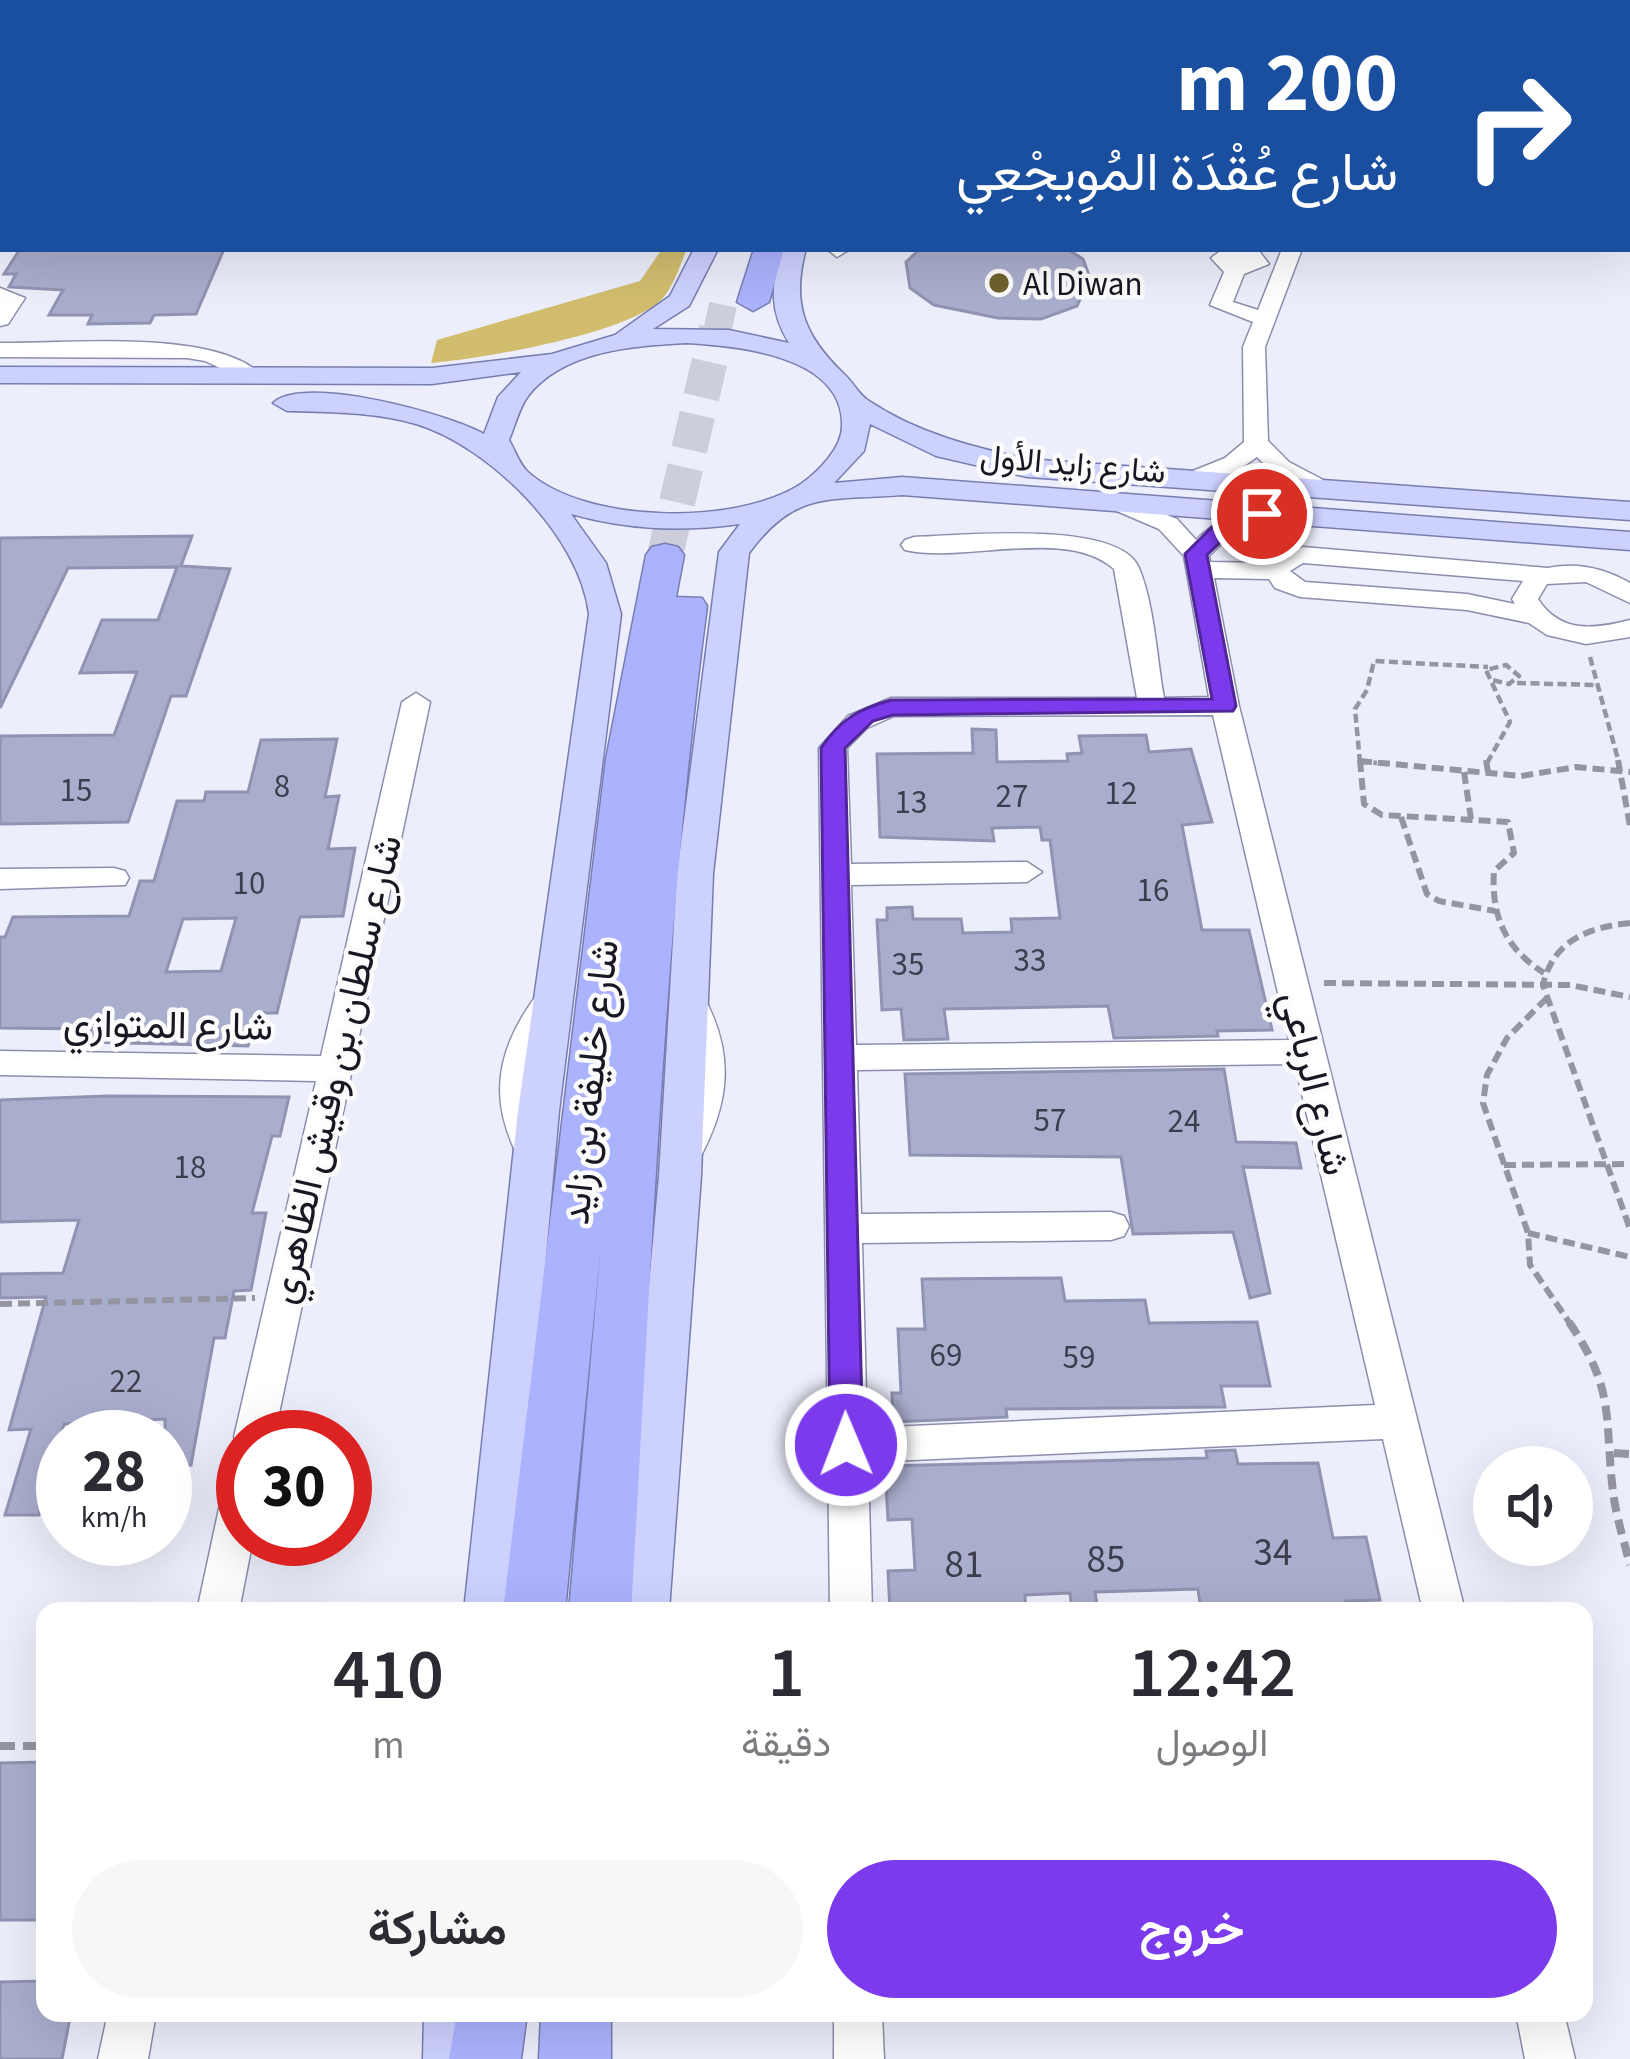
<!DOCTYPE html>
<html lang="ar">
<meta charset="utf-8">
<style>
body{margin:0;font-family:"Source Sans 3",Vazirmatn,sans-serif;background:#f7f7f7;color:#2b2b33;direction:rtl;height:100vh;display:flex;flex-direction:column;font-size:45px;white-space:nowrap}
*{box-sizing:border-box;margin:0}
p{font-size:39px;color:#7c7c81}
.icon{flex:none;width:66px;height:66px;fill:none;stroke:currentColor;stroke-width:2;stroke-linecap:round;stroke-linejoin:round}
.map{position:relative;flex:1;overflow:hidden;direction:ltr}
.side{position:absolute;left:36px;top:1602px;width:1557px;height:420px;display:flex;flex-direction:column;background:#fff;border-radius:24px;box-shadow:0 12px 48px #0002;direction:rtl}
.side>*{flex:none}
.banner{position:absolute;left:0px;top:0px;width:1632px;height:252px;box-shadow:0 12px 48px #0002;direction:rtl;background:#1a4fa0;color:#fff;overflow:hidden}
.tools{position:absolute;left:1473px;top:1446px;display:grid;gap:24px}
.tools a{display:grid;place-items:center;width:120px;height:120px;border-radius:50%;background:#fff;box-shadow:0 12px 48px #0002;font-size:60px}
.speed{position:absolute;left:36px;top:1410px;display:flex;gap:24px;font-size:60px;font-weight:700;text-align:center}
.speed>*{display:grid;place-content:center;width:156px;height:156px;border-radius:50%;background:#fff;box-shadow:0 12px 48px #0002;line-height:1}
.speed small{font-size:30px;font-weight:400}
.speed .limit{border:18px solid #d22;background:#fff;color:#111}
.pin{position:absolute;display:grid;place-items:center;width:102px;height:102px;color:#fff;margin:-51px;border:6px solid #fff;border-radius:50%;box-shadow:0 3px 12px #0007}
.me{position:absolute;width:132px;margin:-66px;rotate:359deg;stroke-linejoin:round;filter:drop-shadow(0 0 9px #0008)}
.turn{display:flex;align-items:center;gap:42px;height:252px;padding:0 36px;font-size:54px}
.turn .icon{width:156px;height:156px;stroke-width:2.5}
.turn b{display:block;font-size:84px;line-height:102px}
.eta{display:flex;justify-content:space-evenly;align-items:center;height:204px;text-align:center}
.eta b{font-size:72px;font-weight:600;line-height:84px}
.cta{display:flex;gap:24px;margin-top:auto;padding:24px 36px}
.cta a{flex:1;height:138px;border-radius:72px;background:#7c3aed;color:#fff;font-size:48px;font-weight:600;line-height:138px;text-align:center}
.cta a+a{background:#f7f7f7;color:#2b2b33}
.map>svg:first-child{display:block}
.green{fill:#d2bd6f}
.building{fill:#aaaecd;stroke:#9094b2;stroke-width:3;fill-rule:evenodd}
.lines{fill:none;stroke-linecap:round;stroke-linejoin:round}
.highway-tunnel-far1{stroke:#cccedb;stroke-width:28;stroke-dasharray:28 14;stroke-linecap:butt}
.highway-tunnel{stroke:#cccedb;stroke-width:36;stroke-dasharray:36 18;stroke-linecap:butt}
.minor-casing{stroke:#8b8eac;stroke-width:3}
.major-casing{stroke:#787db1;stroke-width:3}
.highway-casing{stroke:#787db1;stroke-width:3}
.path-far2{stroke:#9495a1;stroke-width:4.5;stroke-dasharray:9 4.5;stroke-linecap:butt}
.path-far1{stroke:#9495a1;stroke-width:6;stroke-dasharray:12 6;stroke-linecap:butt}
.path{stroke:#9495a1;stroke-width:8;stroke-dasharray:15 8;stroke-linecap:butt}
.minor{fill:#fff;fill-rule:evenodd}
.major{fill:#cdd1fe;fill-rule:evenodd}
.highway{fill:#acb3fe;fill-rule:evenodd}
.route{fill:#7c3aed;stroke:#51269a;stroke-width:3}
.poi-dot{fill:#6f622f;stroke:#fcfcfc;stroke-width:4.5}
.labels{text-anchor:middle;stroke-width:9;stroke-linejoin:round;paint-order:stroke}
.far-poi-label{font-size:33px;fill:#171823;stroke:#fcfcfc;text-anchor:start}
.far-street-label{font-size:33px;fill:#171823;stroke:#fcfcfc}
.number-label{font-size:33px;fill:#3c3e4e}
.street-label{font-size:39px;fill:#171823;stroke:#fcfcfc}
.near-number-label{font-size:39px;fill:#3c3e4e}
</style>
<div class="map">
<svg width="1630" height="2059" viewBox="0 0 1630 2059">
<rect width="100%" height="100%" fill="#eceefb"/>
<path class="green" d="M 662,249 L 687,249 C 680,265 674,286 662,299 C 628,334 481,359 431,363 L 437,340 L 640,281 Z"/>
<path class="building" d="M 20,249 L 224,249 L 196,314 L 154,315 L 150,323 L 88,324 L 92,315 L 49,315 L 63,290 L 9,287 L 16,274 L 4,274 Z
M 920,249 L 1067,249 L 1083,259 L 1090,278 L 1077,306 L 1041,319 L 998,318 L 934,305 L 910,288 L 906,262 Z
M 192,536 L 181,566 L 230,569 L 186,696 L 171,696 L 128,822 L 0,824 L 0,736 L 114,735 L 137,672 L 80,673 L 102,620 L 158,620 L 177,567 L 68,568 L 0,708 L 0,538 Z
M 972,729 L 996,730 L 997,762 L 1068,761 L 1067,754 L 1082,753 L 1079,736 L 1146,735 L 1149,752 L 1191,749 L 1212,822 L 1182,825 L 1202,930 L 1249,930 L 1272,1030 L 1217,1031 L 1218,1036 L 1114,1038 L 1108,1006 L 944,1009 L 948,1039 L 904,1040 L 901,1009 L 882,1010 L 877,920 L 887,920 L 887,908 L 912,907 L 913,919 L 961,919 L 963,933 L 1012,932 L 1011,919 L 1060,918 L 1050,840 L 1042,840 L 1040,827 L 992,828 L 994,841 L 880,837 L 877,754 L 973,753 Z
M 337,739 L 325,797 L 339,796 L 328,849 L 355,848 L 343,916 L 300,917 L 277,1013 L 258,1013 L 248,1046 L 86,1042 L 91,1029 L 0,1028 L 0,937 L 5,937 L 13,917 L 129,916 L 140,881 L 154,881 L 177,801 L 204,801 L 206,792 L 248,792 L 261,740 ZM 236,918 L 221,971 L 166,972 L 183,919 Z
M 1224,1069 L 1236,1142 L 1296,1143 L 1301,1168 L 1243,1167 L 1270,1293 L 1250,1298 L 1233,1232 L 1133,1234 L 1121,1157 L 910,1155 L 905,1074 Z
M 107,1096 L 289,1097 L 280,1136 L 272,1136 L 252,1213 L 266,1213 L 251,1290 L 234,1291 L 225,1338 L 214,1338 L 191,1465 L 165,1467 L 165,1419 L 64,1424 L 39,1515 L 5,1515 L 31,1429 L 9,1430 L 46,1297 L 0,1298 L 0,1274 L 63,1273 L 79,1220 L 0,1222 L 0,1100 Z
M 1061,1278 L 1065,1301 L 1145,1300 L 1149,1323 L 1257,1322 L 1270,1386 L 1221,1386 L 1225,1407 L 1006,1409 L 1007,1417 L 893,1422 L 892,1393 L 901,1393 L 898,1329 L 925,1329 L 922,1279 Z
M 1235,1450 L 1238,1464 L 1318,1463 L 1333,1538 L 1366,1537 L 1380,1600 L 1346,1601 L 1349,1611 L 1201,1611 L 1198,1589 L 1095,1592 L 1098,1610 L 1072,1611 L 1070,1593 L 1025,1595 L 1026,1611 L 890,1611 L 888,1571 L 915,1570 L 912,1519 L 888,1520 L 885,1466 L 1207,1458 L 1206,1451 Z
M 45,1762 L 45,1920 L 0,1920 L 0,1763 Z
M 45,1981 L 45,2013 L 71,2013 L 62,2059 L 0,2059 L 0,1982 Z"/>
<g class="lines">
<path class="highway-tunnel-far1" d="M 717,332 L 725,296"/>
<path class="highway-tunnel" d="M 665,555 L 717,329"/>
<defs>
<path id="minor" d="M 1453,0 L 1470,0 L 1472,3 L 1455,3 Z
M 0,22 L 3,22 L 3,32 L 0,32 Z
M 3,103 L 3,119 L 0,120 L 0,104 Z
M 0,151 L 3,151 L 3,163 L 0,163 Z
M 0,206 L 3,206 L 3,218 L 0,218 Z
M 3,232 L 5,249 L 0,250 L 0,233 Z
M 827,249 L 847,249 L 847,251 L 837,257 Z
M 1223,249 L 1259,251 L 1269,264 L 1244,274 L 1233,302 L 1258,310 L 1282,249 L 1302,249 L 1265,347 L 1268,441 L 1289,462 L 1329,483 L 1329,493 C 1303,498 1274,475 1257,457 L 1234,473 L 1185,486 L 1173,479 L 1225,458 L 1244,442 L 1243,347 L 1253,322 L 1210,305 L 1224,272 L 1211,258 Z
M 0,288 L 25,298 L 8,324 L 0,326 Z
M 0,343 C 68,344 215,328 263,376 L 252,383 L 205,361 L 187,358 L 0,357 Z
M 1121,497 L 1177,519 L 1196,540 C 1214,522 1245,504 1271,509 L 1274,514 L 1271,519 L 1230,535 L 1209,556 L 1210,562 L 1268,563 L 1274,555 L 1303,547 L 1548,568 C 1577,562 1604,568 1630,583 L 1630,603 L 1586,582 L 1547,584 L 1538,599 C 1561,634 1595,629 1630,620 L 1630,637 L 1586,644 L 1547,635 L 1529,623 L 1467,610 L 1300,597 L 1275,588 L 1269,579 L 1214,578 L 1239,706 L 1465,1611 L 1423,1611 L 1383,1439 L 868,1462 L 872,1611 L 830,1611 L 819,748 L 848,716 L 891,698 L 1137,698 L 1114,569 C 1066,526 963,564 905,550 L 901,545 L 905,540 L 914,537 C 959,536 1119,519 1139,568 C 1154,603 1157,659 1164,698 L 1209,697 L 1184,556 L 1159,529 L 1112,509 L 1109,504 L 1112,499 ZM 1303,563 L 1523,581 L 1512,599 L 1515,604 L 1467,594 L 1305,582 L 1290,571 ZM 1213,715 L 1289,1040 L 856,1045 L 851,885 L 1027,882 L 1042,872 L 1027,862 L 851,864 L 847,748 L 867,728 L 894,716 ZM 1295,1064 L 1375,1405 L 867,1428 L 862,1243 L 1111,1240 L 1124,1236 L 1129,1226 L 1124,1216 L 1111,1212 L 861,1214 L 857,1070 Z
M 416,693 L 430,702 L 274,1437 L 243,1437 L 243,1450 L 234,1437 L 316,1081 L 0,1075 L 0,1051 L 321,1056 L 402,702 Z
M 114,868 L 125,871 L 129,878 L 125,885 L 0,889 L 0,869 Z
M 554,984 L 565,988 L 570,996 C 534,1059 516,1088 554,1158 L 548,1168 L 536,1172 L 524,1168 C 494,1115 491,1070 522,1017 C 531,1003 538,989 554,984 Z
M 689,986 L 700,990 C 736,1052 731,1103 696,1165 L 684,1169 L 672,1165 L 667,1155 C 696,1100 701,1055 673,998 L 678,990 Z
M 243,1472 L 243,1539 L 253,1539 L 239,1611 L 197,1611 L 223,1490 L 229,1477 Z
M 108,2013 L 156,2013 L 148,2059 L 98,2059 Z
M 834,2013 L 882,2013 L 884,2059 L 834,2059 Z
M 1516,2013 L 1564,2013 L 1575,2059 L 1525,2059 Z"/>
<path id="major" d="M 823,0 L 843,0 L 821,3 Z
M 898,0 L 918,0 L 897,3 Z
M 694,249 L 718,249 L 689,306 L 653,329 L 729,330 L 789,343 C 769,311 771,284 782,249 L 806,249 C 791,303 804,336 844,374 C 853,382 859,395 869,401 C 917,433 972,447 1027,459 L 1630,502 L 1630,520 L 1027,477 L 936,456 L 870,424 L 864,451 L 834,483 L 902,477 L 1630,532 L 1630,550 L 902,495 C 830,501 796,489 749,553 L 713,874 L 701,1176 L 669,1611 L 619,1611 L 659,1176 L 677,874 L 719,552 L 740,524 C 681,532 629,530 571,514 L 606,563 L 621,614 L 559,1111 L 514,1611 L 464,1611 L 518,1111 L 589,614 C 580,536 489,446 416,424 C 375,412 330,412 287,411 L 273,403 C 303,374 449,414 484,434 L 498,397 L 521,372 L 432,384 L 0,383 L 0,367 L 432,368 L 552,354 L 615,335 L 670,296 ZM 687,343 C 737,346 844,355 842,426 C 842,448 818,472 801,484 C 736,526 586,524 528,472 C 519,464 515,450 509,440 C 515,426 519,408 528,396 C 564,350 634,346 687,343 Z
M 424,2013 L 482,2013 L 481,2059 L 423,2059 Z"/>
<path id="highway" d="M 754,249 L 784,249 L 769,302 L 753,311 L 737,302 Z
M 665,544 L 678,547 L 684,555 L 676,597 L 702,598 L 707,606 C 663,939 651,1276 631,1611 L 569,1611 L 601,1244 L 565,1611 L 503,1611 L 606,759 L 646,555 L 652,547 Z
M 457,2013 L 527,2013 L 521,2059 L 449,2059 Z
M 541,2013 L 611,2013 L 611,2059 L 539,2059 Z"/>
</defs>
<use href="#minor" class="minor-casing"/>
<use href="#major" class="major-casing"/>
<use href="#highway" class="highway-casing"/>
<path class="path-far2" d="M 1590,657 L 1619,763
M 1517,683 L 1598,685
M 1360,761 L 1377,763
M 1360,763 L 1355,709 L 1367,690 L 1374,661 L 1488,667
M 1487,763 L 1510,722 L 1486,670 L 1506,665 L 1519,676 L 1509,684 L 1492,680"/>
<path class="path-far1" d="M 1360,760 L 1364,804 L 1382,815 L 1508,822 L 1514,853 L 1494,871 C 1491,916 1505,948 1544,973
M 1486,760 L 1488,772
M 1618,760 L 1630,826
M 1360,761 L 1521,776 L 1576,767 L 1630,772
M 1464,772 L 1471,819
M 1401,817 L 1427,894 L 1439,901 L 1495,911
M 1630,923 C 1588,927 1553,941 1543,985 L 1630,1229
M 1324,983 L 1570,985 L 1630,997
M 1547,998 L 1507,1038 L 1487,1075 L 1483,1103 L 1528,1233 L 1530,1265 L 1571,1325
M 1504,1165 L 1630,1164
M 1528,1233 L 1630,1257
M 0,1304 L 255,1298"/>
<path class="path" d="M 1569,1322 C 1616,1391 1604,1416 1613,1492 C 1616,1516 1624,1541 1630,1565
M 1614,1453 L 1630,1454
M 0,1746 L 45,1746"/>
<use href="#minor" class="minor"/>
<use href="#major" class="major"/>
<use href="#highway" class="highway"/>
</g>
<path class="route" d="M 1262,508 L 1269,510 L 1269,519 L 1229,534 L 1207,555 L 1236,706 L 1233,711 L 893,715 L 873,721 L 845,748 L 863,1445 L 858,1456 L 846,1460 L 835,1456 L 830,1445 L 821,748 C 840,720 858,709 891,700 L 1212,699 L 1185,554 L 1214,525 Z"/>
<circle class="poi-dot" cx="999" cy="283" r="12"/>
<g class="labels">
<g class="far-poi-label">
<text x="1023" y="295">Al Diwan</text>
</g>
<g class="far-street-label">
<text transform="translate(1073 463) rotate(5)" y="12">شارع زايد الأول</text>
</g>
<g class="number-label">
<text x="282" y="797">8</text>
<text x="76" y="801">15</text>
<text x="1121" y="804">12</text>
<text x="1012" y="807">27</text>
<text x="911" y="813">13</text>
<text x="249" y="894">10</text>
<text x="1153" y="901">16</text>
<text x="1030" y="971">33</text>
<text x="908" y="975">35</text>
<text x="1050" y="1131">57</text>
<text x="1184" y="1132">24</text>
<text x="190" y="1178">18</text>
<text x="946" y="1366">69</text>
<text x="1079" y="1368">59</text>
<text x="126" y="1392">22</text>
</g>
<g class="street-label">
<text transform="translate(168 1024) rotate(1)" y="14">شارع المتوازي</text>
<text transform="translate(334 1069) rotate(-77)" y="14">شارع سلطان بن وقيش الظاهري</text>
<text transform="translate(589 1082) rotate(-84)" y="14">شارع خليفة بن زايد</text>
<text transform="translate(1316 1083) rotate(76)" y="14">شارع الرباعي</text>
</g>
<g class="near-number-label">
<text x="1273" y="1565">34</text>
<text x="1106" y="1572">85</text>
<text x="964" y="1577">81</text>
</g>
</g>
</svg>
<div class="tools">
<a><svg class="icon" aria-label="sound" viewBox="0 0 24 24"><path d="M4 9h4l5-4v14l-5-4H4zM17 9q2 3 0 6"/></svg></a>
</div>
<div class="speed"><div>28<small>km/h</small></div><div class="limit">30</div></div>
<div class="pin" style="left:1262px;top:514px;background:#d93025"><svg class="icon" aria-label="arrive" viewBox="0 0 24 24"><path d="M6 21V4h12l-3 4 3 4H6"/></svg></div>
<svg class="me" style="left:846px;top:1445px" viewBox="-20 -20 40 40"><circle r="17" fill="#7c3aed" stroke="#fff" stroke-width="3"/><path d="M0-11L8 9 0 5-8 9z" fill="#fff"/></svg>
<div class="banner">
<div class="turn"><svg class="icon" aria-label="right" viewBox="0 0 24 24"><path d="M7 20v-9h11M14 6l5 5-5 5"/></svg><div><b>200 m</b>شارع عُقْدَة المُوِيجْعِي</div></div>
</div>
<section class="side">
<div class="eta">
<div><b>12:42</b><p>الوصول</p></div>
<div><b>1</b><p>دقيقة</p></div>
<div><b>410</b><p>m</p></div>
</div>
<div class="cta"><a>خروج</a><a>مشاركة</a></div>
</section>
</div>
